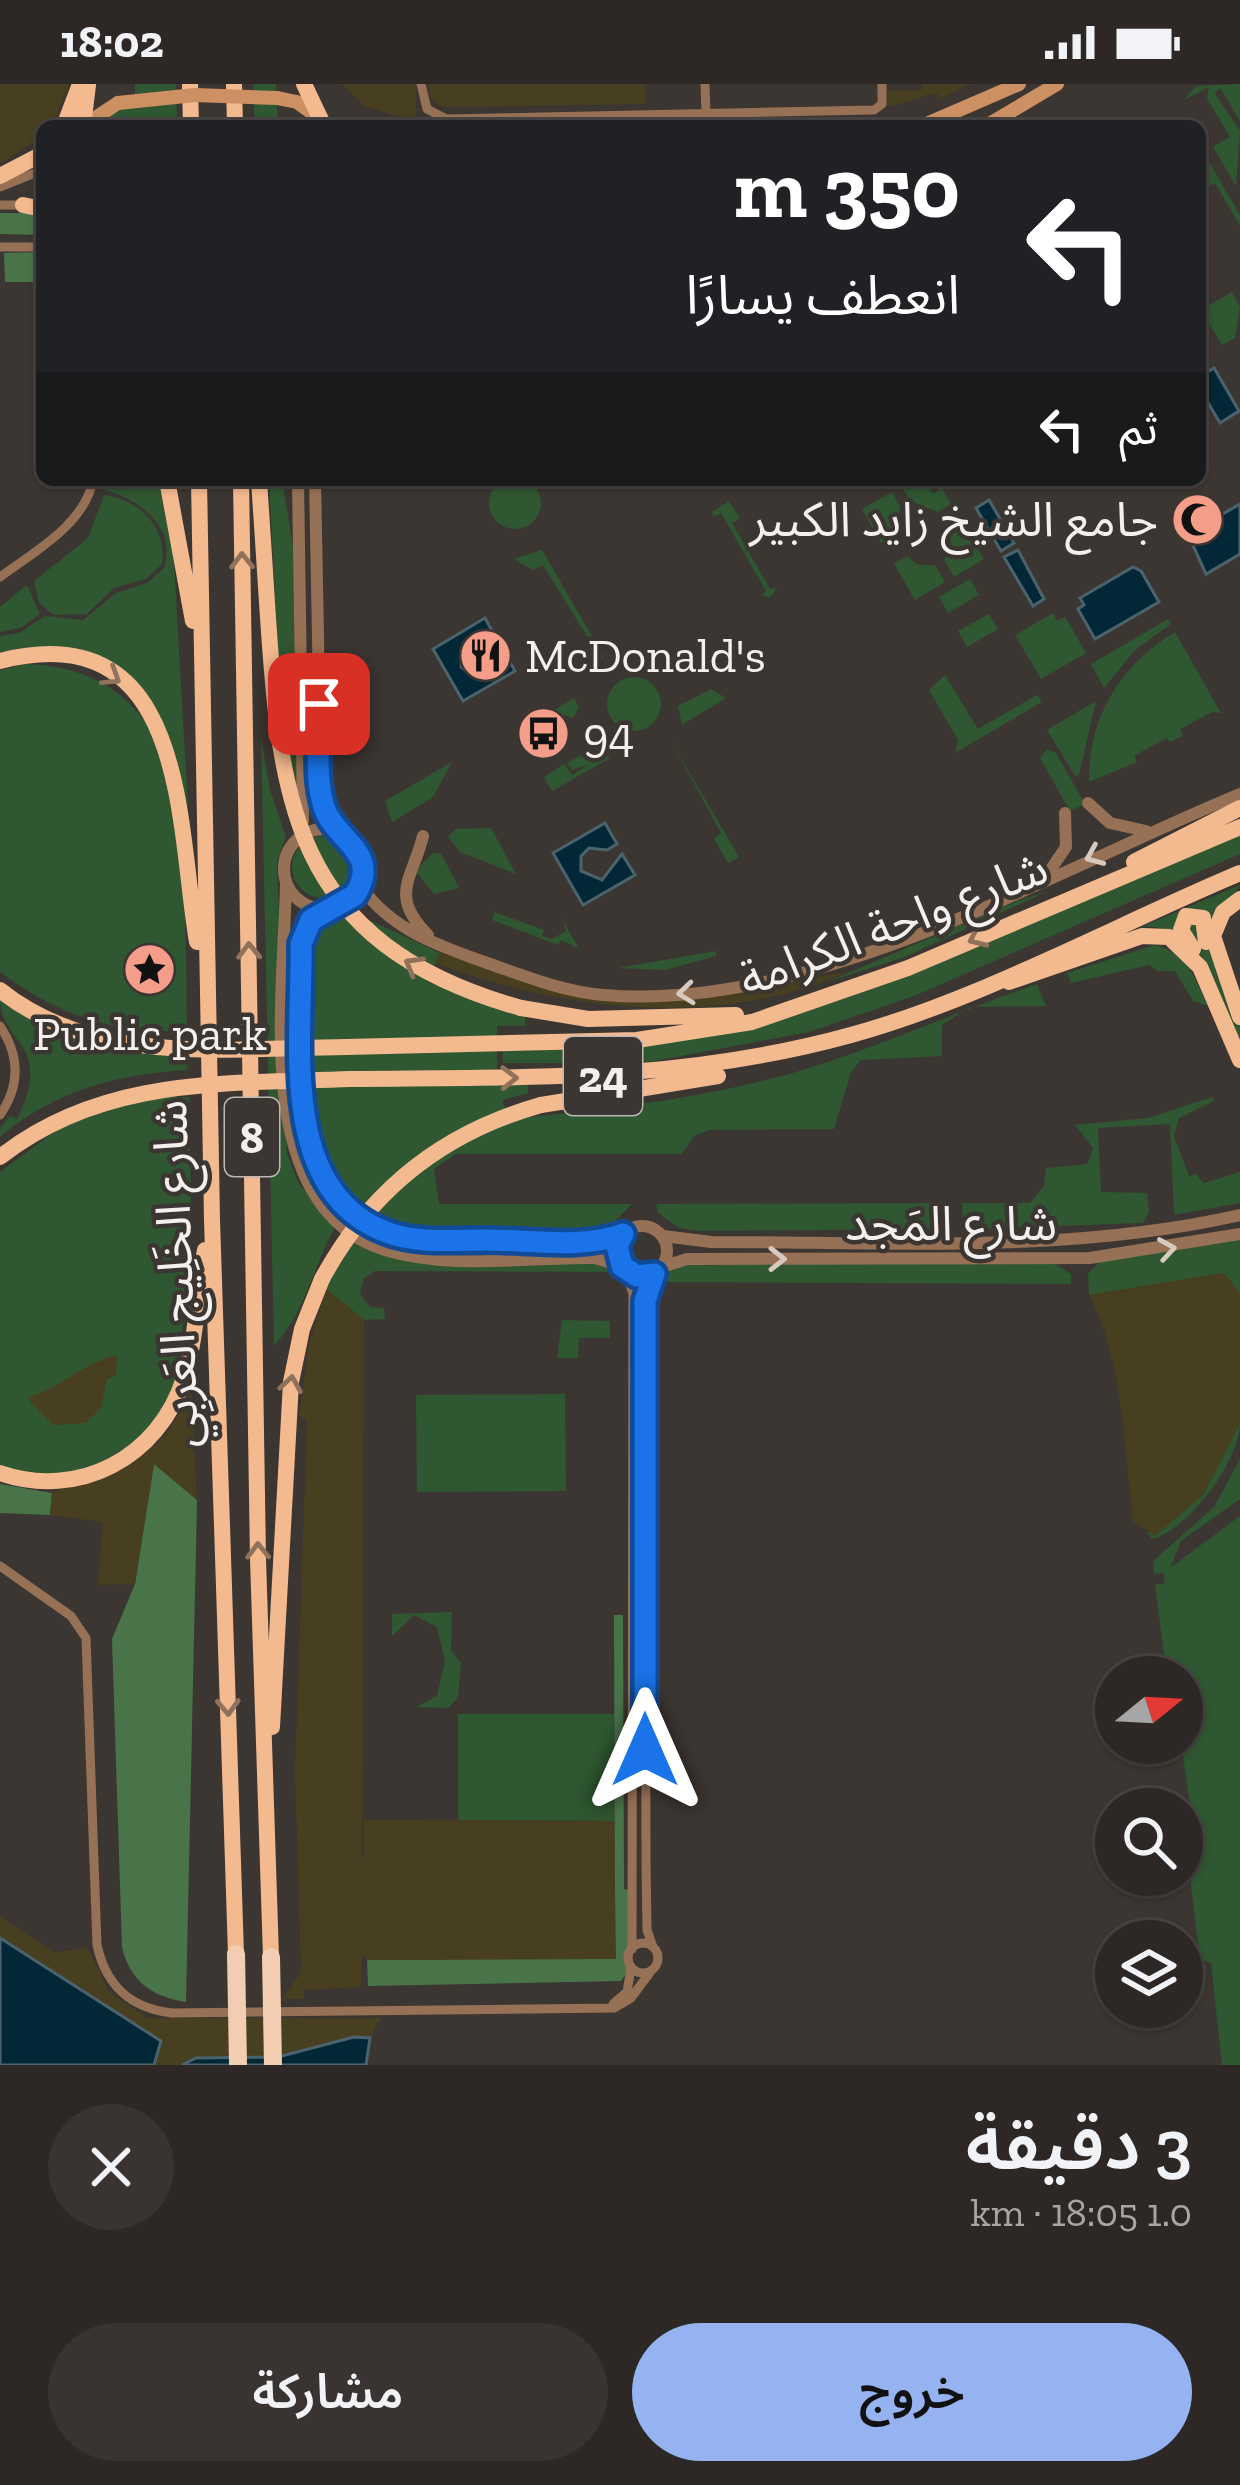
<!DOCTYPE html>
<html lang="ar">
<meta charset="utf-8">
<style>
body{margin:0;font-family:"Zilla Slab","Noto Sans Arabic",serif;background:#393432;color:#f1f3f6;direction:rtl;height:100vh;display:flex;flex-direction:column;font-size:45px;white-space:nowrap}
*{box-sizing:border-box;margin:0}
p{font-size:39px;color:#a7a6a7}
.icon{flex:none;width:66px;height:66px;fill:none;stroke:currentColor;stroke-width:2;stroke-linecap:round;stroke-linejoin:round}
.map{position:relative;height:1981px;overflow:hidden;direction:ltr}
.details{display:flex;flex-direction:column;background:#2d2826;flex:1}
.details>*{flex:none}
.banner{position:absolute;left:36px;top:36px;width:1170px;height:366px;border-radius:18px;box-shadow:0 3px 9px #0004,0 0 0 3px #484443;direction:rtl;background:#202124;color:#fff;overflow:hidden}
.needle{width:78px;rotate:72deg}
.tools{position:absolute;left:1095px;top:1572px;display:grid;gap:24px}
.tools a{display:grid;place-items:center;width:108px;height:108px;border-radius:50%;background:#2d2826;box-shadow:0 3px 9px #0004,0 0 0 3px #484443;font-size:60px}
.pin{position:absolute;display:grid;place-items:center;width:102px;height:102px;color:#fff;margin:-51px;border-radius:24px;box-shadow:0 6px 18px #0006}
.me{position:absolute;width:132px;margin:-66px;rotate:0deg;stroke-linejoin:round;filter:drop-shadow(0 0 9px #0008)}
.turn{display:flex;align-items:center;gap:42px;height:252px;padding:0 48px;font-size:54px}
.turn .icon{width:156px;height:156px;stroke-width:2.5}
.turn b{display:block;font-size:84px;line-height:102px}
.then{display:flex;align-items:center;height:114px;padding:0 48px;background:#0003;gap:24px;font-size:45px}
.round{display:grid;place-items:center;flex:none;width:126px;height:126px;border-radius:63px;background:#393432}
.summary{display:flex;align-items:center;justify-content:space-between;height:204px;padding:0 48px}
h1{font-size:72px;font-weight:600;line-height:90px}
.button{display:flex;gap:24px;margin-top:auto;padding:24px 48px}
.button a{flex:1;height:138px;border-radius:72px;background:#95b2f1;color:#111;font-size:48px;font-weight:600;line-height:138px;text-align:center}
.button a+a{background:#393432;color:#f1f3f6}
.status{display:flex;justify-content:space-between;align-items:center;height:84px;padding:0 60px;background:#2d2826;direction:ltr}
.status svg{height:33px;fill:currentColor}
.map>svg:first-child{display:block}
.green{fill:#2f5731}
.forest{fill:#49744a}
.sand{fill:#473f1f}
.water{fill:#022736;stroke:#4b636d;stroke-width:3}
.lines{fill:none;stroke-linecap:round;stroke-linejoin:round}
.minor{stroke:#977155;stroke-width:9}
.tertiary{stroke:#977155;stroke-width:12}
.secondary{stroke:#cd9062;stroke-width:14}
.trunk{stroke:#f4ba8f;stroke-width:16}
.secondary-bridge{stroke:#cd9062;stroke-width:14}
.trunk-bridge{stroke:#f4ba8f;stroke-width:16}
.motorway-bridge{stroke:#f3cdb2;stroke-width:18}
.oneway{stroke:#8f715c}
.oneway2{stroke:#d8cabf}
.route-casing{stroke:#114b97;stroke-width:30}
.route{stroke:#1a73e8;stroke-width:21}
.labels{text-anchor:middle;stroke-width:9;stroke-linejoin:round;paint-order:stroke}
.shield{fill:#3c3632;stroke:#bdb8b5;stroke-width:3}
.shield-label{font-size:45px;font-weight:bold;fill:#f4f0ed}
.poi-label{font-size:48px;fill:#f4f0ed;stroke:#3c3632;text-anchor:start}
.street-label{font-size:48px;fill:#f4f0ed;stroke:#3c3632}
</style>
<div class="status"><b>18:02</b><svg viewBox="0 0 49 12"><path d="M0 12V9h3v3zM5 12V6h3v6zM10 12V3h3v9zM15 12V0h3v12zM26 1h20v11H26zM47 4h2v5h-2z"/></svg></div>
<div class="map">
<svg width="1240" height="1981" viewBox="0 0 1240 1981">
<rect width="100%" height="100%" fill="#3c3632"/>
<path class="green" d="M 135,0 L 176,0 L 177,42 L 90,42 L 135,18 Z
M 253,0 L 276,0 L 278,42 L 255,42 Z
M 1240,0 L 1240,37 L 1221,5 L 1214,8 L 1240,47 L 1236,102 L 1213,63 L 1230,53 L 1207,14 L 1209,3 L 1184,16 L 1196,2 Z
M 1200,62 L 1240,131 L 1240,142 L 1215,99 L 1209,102 L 1200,90 Z
M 1232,208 L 1240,223 L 1235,254 L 1222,261 L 1201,226 Z
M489 419a26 26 0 1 1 52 0a26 26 0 1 1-52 0Z
M 106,396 L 160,396 L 172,446 L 194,826 C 188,750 192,670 141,608 L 50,564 L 0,568 L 0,552 L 19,549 L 45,532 L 83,536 L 116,509 L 147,499 L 164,484 C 177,443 140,416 106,406 Z
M 269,396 L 282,396 L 293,462 L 297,724 L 283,662 Z
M 912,396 L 924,396 L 933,410 L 942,404 L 951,420 L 938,428 L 910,417 L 902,402 Z
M 892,408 L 900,423 L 895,451 L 881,459 L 862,425 Z
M 104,411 C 139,416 168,443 162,480 L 146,495 L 114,504 L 87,530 L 54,531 L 39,519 L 34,497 L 88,454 Z
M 729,417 L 740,434 L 732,439 L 770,505 L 777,504 L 770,514 L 762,511 L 766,507 L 721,429 L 714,433 L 712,428 Z
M 963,440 L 984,475 L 954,493 L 944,476 L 951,464 L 950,447 Z
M 542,466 L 604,573 L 601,575 L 543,481 L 533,486 L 514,475 Z
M 907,472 L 918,481 L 935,481 L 945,498 L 915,516 L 894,480 Z
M 970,495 L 979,511 L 948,529 L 939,513 Z
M 27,501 L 40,530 L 22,543 L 0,548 L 0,523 Z
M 1053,529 L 1057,537 L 1065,533 L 1086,569 L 1041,595 L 1015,551 Z
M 989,530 L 998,545 L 967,563 L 958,547 Z
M 1168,535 L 1171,540 L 1135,566 L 1104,604 L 1091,580 Z
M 1175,548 L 1221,629 L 1212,628 L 1180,645 L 1183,652 L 1170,658 L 1167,654 L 1134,672 L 1137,678 L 1089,698 C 1088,634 1120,581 1175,548 Z
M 25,580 C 76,581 122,600 150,645 C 189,704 186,873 187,946 C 118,953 54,929 0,888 L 0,586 Z
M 945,591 L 978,645 L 1037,611 L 1042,618 L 955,669 L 958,656 L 929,606 Z
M607 620a27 27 0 1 1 54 0a27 27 0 1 1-54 0Z
M 711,605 L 726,614 L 682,641 L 678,622 Z
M 574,614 L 579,623 L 573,634 L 565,631 L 541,645 L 539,655 L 527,661 L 519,647 Z
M 1096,617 L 1079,691 L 1075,692 L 1047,646 Z
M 261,653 L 270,706 L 286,753 L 277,777 L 287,1069 L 298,1098 L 335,1143 C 314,1180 304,1232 274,1261 Z
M 671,657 L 739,773 L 728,779 L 714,754 L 721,749 Z
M 1047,665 L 1056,669 L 1085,720 L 1070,727 L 1040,674 Z
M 590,666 L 601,666 L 610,674 L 552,707 L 544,693 L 564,680 L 572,691 L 589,680 L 572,686 L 567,679 Z
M 452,678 L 433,713 L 392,738 L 385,717 Z
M 491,744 L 516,790 L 460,768 L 448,753 L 456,745 Z
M 1240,748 L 1240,770 L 914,912 L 809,948 L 643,979 L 503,979 L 502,963 C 620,958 736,948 850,913 Z
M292 783a31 31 0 1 1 62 0a31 31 0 1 1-62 0Z
M 433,769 L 441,769 L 459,804 L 434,810 L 415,787 Z
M 1240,801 C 1228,822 1207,829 1207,861 L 1240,940 L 1240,960 C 1219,911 1207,838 1141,843 Z
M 1048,807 L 905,873 L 824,899 L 1017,817 Z
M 486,825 L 544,846 L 542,852 L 552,855 L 566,847 L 562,835 L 579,865 L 561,856 L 558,861 L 492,836 L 495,828 Z
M 356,830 L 440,869 L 427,898 L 525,931 L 525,942 L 497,942 L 497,999 L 528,1000 L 528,1009 L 502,1016 L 509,1035 C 616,1025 727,1012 828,978 C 899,954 967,924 1037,900 L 1046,922 L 970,923 L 942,941 L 942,972 L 861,976 L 851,988 L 834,1045 L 709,1046 L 694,1052 L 682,1070 L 455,1070 L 434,1085 L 439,1120 L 632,1120 L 608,1144 L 412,1146 L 368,1128 L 344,1108 L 330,1090 L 314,1050 L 309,847 L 317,837 Z
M 1155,861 C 1187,868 1195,895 1208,922 L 1193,917 L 1175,887 L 1157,887 L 1149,881 L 1071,899 L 1067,889 Z
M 716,867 L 716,872 L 665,886 L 618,884 Z
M 0,914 C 55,959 118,965 187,970 L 187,986 C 117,990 54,1007 0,1053 L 0,1044 L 10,1032 L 17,1035 C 55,958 0,961 0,914 Z
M 149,1013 L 189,1013 L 191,1110 L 180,1288 L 152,1349 L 78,1392 L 0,1385 L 0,1088 L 62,1042 Z
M 1212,1013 L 1214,1017 L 1179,1034 L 1174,1052 L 1189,1092 L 1196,1090 L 1204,1099 L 1240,1088 L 1240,1119 L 1174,1131 L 1170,1040 L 1098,1044 L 1101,1108 L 1147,1109 L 1149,1128 L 1143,1139 L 970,1145 L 963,1139 L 962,1119 L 1030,1119 L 1044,1102 L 1046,1084 L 1087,1080 L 1093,1064 L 1075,1041 L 1148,1034 Z
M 940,1119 L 940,1138 L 934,1145 L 699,1147 L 679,1144 L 658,1129 L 656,1120 Z
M 1240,1153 L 1240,1209 L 1223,1189 L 1089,1211 L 1088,1190 L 1099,1178 Z
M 351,1155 L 403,1175 L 599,1177 L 626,1193 L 618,1197 L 617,1188 L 375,1187 L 364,1194 L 360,1210 L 370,1223 L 384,1224 L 385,1235 L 364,1236 L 326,1205 Z
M 1053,1179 L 1071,1190 L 1071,1200 L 649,1198 L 649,1190 L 661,1180 Z
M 562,1236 L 610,1237 L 610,1254 L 579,1254 L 578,1274 L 557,1274 Z
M 565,1310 L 566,1407 L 417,1408 L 416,1311 Z
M 1240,1339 C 1240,1376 1189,1446 1152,1455 L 1147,1449 L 1203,1411 Z
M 1240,1375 L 1240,1415 L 1181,1457 L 1170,1484 L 1240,1432 L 1240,1981 L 1222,1981 L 1211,1879 L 1200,1875 L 1186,1762 L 1196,1760 L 1181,1659 L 1182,1593 L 1167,1593 L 1155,1501 L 1165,1499 L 1163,1489 L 1154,1490 L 1153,1477 L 1214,1423 Z
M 452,1528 L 451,1567 L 461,1579 L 458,1614 L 448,1624 L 416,1623 L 437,1612 L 445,1577 L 437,1543 L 414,1531 L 392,1552 L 392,1530 Z
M 458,1630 L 614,1630 L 614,1737 L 458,1736 Z"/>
<path class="forest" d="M 0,129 L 42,129 L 42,151 L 0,150 Z
M 42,168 L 42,198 L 5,198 L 4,169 Z
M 154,1379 L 197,1416 L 186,1918 C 152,1913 130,1897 122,1863 L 112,1555 L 135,1500 Z
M 0,1400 L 52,1409 L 50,1431 L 0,1429 Z
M 614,1531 L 623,1531 L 624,1805 L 629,1806 L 629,1885 L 621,1897 L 368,1902 L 367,1876 L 615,1874 Z"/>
<path class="sand" d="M 0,0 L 69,0 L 52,42 L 42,42 L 42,53 L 0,80 Z
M 342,0 L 416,0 L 416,39 L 363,21 Z
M 429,0 L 645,0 L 646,20 L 441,23 L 429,12 Z
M 922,0 L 969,0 L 940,15 L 937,9 L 887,23 L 887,7 L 922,6 Z
M 440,869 L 592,916 L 695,915 L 849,887 C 722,946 562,927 435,879 Z
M 1224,1189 L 1240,1209 L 1240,1339 L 1203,1411 L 1155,1452 L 1133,1437 C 1124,1365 1124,1277 1089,1211 Z
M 326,1205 L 364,1236 L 362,1805 L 364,1736 L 614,1737 L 616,1875 L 367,1876 L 362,1870 L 361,1903 L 304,1906 L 304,1915 L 283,1915 L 301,1888 L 295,1686 L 307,1336 L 299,1332 L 309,1260 Z
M 117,1271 L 116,1292 L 107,1295 L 101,1324 L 86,1339 L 53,1341 L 27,1314 C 61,1304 81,1280 117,1271 Z
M 191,1302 L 197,1416 L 154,1380 L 135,1500 L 98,1501 L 103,1438 L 50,1431 L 52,1409 C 120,1382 164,1380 191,1302 Z
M 0,1832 L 54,1868 L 88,1864 L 109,1908 L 148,1934 L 381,1934 L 370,1954 L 333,1957 L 278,1973 L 196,1974 L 182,1981 L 154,1981 L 161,1957 L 0,1854 Z"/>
<path class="water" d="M 1214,284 L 1239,327 L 1220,339 L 1200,305 L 1200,292 Z
M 989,416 L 1014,459 L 1001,467 L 976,424 Z
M 1240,420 L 1240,470 L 1206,490 L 1188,450 Z
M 1018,466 L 1044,515 L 1033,522 L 1004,473 Z
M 1133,483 L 1141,487 L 1159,518 L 1095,555 L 1078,525 L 1084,521 L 1080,514 Z
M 485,534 L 497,556 L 463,563 L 461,583 L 473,592 L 483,592 L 503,566 L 515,587 L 463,617 L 433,565 Z
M 605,739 L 617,760 L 607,766 L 589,764 L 581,772 L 581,787 L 602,796 L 622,770 L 635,791 L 583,821 L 553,769 Z
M 0,1854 L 161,1957 L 154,1981 L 0,1981 Z
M 354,1953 L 370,1954 L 366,1981 L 182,1981 L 196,1974 L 278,1973 Z"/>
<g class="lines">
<path class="minor" d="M 421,0 L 427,25 L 446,35 L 874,26 L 882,20 L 882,0
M 705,0 L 706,30
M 0,103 L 42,86
M 0,121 L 25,121
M 0,163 L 42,163
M 0,493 C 34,468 85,440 93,396
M 0,942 C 20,972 20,1002 0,1031
M 625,1185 L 633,1210 L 632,1865
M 0,1482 L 71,1532 L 86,1554 L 97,1861 C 106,1902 130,1924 172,1929 L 614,1924 L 631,1914 L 651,1887
M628 1874a15 15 0 1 1 30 0a15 15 0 1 1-30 0Z
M 653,1863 L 647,1846 L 646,1779 L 645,1217 L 654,1190
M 613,1920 L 627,1908 L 631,1884"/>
<path class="tertiary" d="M 298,396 L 303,737
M 315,396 L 321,709 L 338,748
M 1088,719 L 1110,739 L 1146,747
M284 785a40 40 0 1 1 80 0a40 40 0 1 1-80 0Z
M 423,752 C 413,794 388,811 428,851
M 1049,788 L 1066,763 L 1065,729
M 286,797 C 285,907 248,1123 385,1166 C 450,1186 528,1173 595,1174 L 622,1182
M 361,802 C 390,846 442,863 490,880 C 527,893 565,908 604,911 C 812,929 1051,788 1240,710
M 330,825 L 311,836 L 301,859 C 303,954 275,1127 403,1152 C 464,1165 533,1156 595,1157 L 623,1150
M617 1167a25 25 0 1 1 50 0a25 25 0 1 1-50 0Z
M 663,1152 L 711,1158 C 888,1158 1067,1170 1240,1131
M 662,1183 L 687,1175 L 1090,1174 L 1240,1150"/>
<path class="secondary" d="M 277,14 L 297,18 L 318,33
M 83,42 L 118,19
M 922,42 L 1019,0
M 986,42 L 1057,0"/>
<path class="trunk" d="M 190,0 L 191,42
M 234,0 L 235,42
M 304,0 L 322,38
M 64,42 L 80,0
M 83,42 L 88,1
M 0,92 L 42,70
M 23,121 L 42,125
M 167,396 L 193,537
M 199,396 L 212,1136 L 236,1870
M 241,396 L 258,1475 L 271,1873
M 259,396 L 265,487
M 0,577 C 189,529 177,742 197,858
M 1134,778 L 1240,724
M 1240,815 L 1223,828 L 1213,852 L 1240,933
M 1193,865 L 1181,846 L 1186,832 L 1203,834 L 1206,858
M 1009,898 L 1142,852 L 1169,853 L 1200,883 L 1240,976
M 521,924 L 588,935 L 736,931
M 346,963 L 637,956 L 752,938 L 908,884 L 1240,743
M 350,995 C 525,993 680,998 851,951 C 979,916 1116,841 1240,789
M 541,1021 L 718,992
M 0,1389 C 78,1416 159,1374 184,1294 C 197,1254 197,1208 205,1166
M 272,1643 L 291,1298 L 302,1245 L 322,1195"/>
<path class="secondary-bridge" d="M 118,19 L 195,11 L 277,14"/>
<path class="trunk-bridge" d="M 265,487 C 279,703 279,856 521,924
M 0,906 C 96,983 230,964 346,963
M 0,1073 C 103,992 226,1000 350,995
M 322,1195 C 370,1106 444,1048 541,1021"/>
<path class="motorway-bridge" d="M 236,1870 L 238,1981
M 271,1873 L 273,1981"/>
</g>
<defs><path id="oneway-chevron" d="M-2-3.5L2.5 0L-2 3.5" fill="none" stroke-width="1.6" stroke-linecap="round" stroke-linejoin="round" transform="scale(3)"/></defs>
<g class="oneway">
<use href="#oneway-chevron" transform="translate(242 477) rotate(-91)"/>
<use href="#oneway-chevron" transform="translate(112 593) rotate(33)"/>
<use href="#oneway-chevron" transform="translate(977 854) rotate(156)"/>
<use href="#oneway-chevron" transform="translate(249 867) rotate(-91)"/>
<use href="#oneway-chevron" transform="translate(413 881) rotate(-150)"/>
<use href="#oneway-chevron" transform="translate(509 994) rotate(-1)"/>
<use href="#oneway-chevron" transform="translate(291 1300) rotate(-81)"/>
<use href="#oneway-chevron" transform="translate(258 1467) rotate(-91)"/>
<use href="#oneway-chevron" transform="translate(228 1623) rotate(88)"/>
</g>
<g class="oneway2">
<use href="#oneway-chevron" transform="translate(1094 772) rotate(157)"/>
<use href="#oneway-chevron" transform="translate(686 909) rotate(174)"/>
<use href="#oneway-chevron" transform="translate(1167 1165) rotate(-9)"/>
<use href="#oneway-chevron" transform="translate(777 1175)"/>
</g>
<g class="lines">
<defs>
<path id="route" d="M 319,620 C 320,652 314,693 324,723 C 335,757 382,768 355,811 L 311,836 L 301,860 C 303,952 276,1106 386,1148 C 417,1160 454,1156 486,1156 C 530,1156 582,1165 623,1150 L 617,1162 L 622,1182 L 637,1192 L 654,1190 L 645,1217 L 645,1666"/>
</defs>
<use href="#route" class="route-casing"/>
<use href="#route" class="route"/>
</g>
<defs>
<symbol id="mosque-disc" viewBox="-11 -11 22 22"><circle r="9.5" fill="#f49e89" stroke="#3c3632"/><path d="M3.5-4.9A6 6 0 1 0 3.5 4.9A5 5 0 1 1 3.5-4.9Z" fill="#111"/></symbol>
<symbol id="restaurant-disc" viewBox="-11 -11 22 22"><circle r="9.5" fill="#f49e89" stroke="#3c3632"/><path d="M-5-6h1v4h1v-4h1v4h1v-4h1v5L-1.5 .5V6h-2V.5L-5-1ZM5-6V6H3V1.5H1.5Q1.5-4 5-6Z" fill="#111"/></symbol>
<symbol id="bus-disc" viewBox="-11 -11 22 22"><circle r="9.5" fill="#f49e89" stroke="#3c3632"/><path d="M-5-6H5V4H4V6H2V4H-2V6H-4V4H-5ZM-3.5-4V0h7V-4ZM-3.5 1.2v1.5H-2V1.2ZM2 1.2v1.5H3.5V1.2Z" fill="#111"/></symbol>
<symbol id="sight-disc" viewBox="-11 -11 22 22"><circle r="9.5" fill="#f49e89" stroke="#3c3632"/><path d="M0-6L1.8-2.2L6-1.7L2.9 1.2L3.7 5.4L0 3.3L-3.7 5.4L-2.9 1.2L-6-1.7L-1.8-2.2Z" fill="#111"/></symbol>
</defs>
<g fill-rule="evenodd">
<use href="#mosque-disc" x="1168" y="406" width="59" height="59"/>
<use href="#restaurant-disc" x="456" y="542" width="59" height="59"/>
<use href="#bus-disc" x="514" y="620" width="59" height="59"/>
<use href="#sight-disc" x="120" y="856" width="59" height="59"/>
</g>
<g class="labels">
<g class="shield">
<rect x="564" y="953" width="78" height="78" rx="9"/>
<rect x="225" y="1014" width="54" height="78" rx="9"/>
</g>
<g class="shield-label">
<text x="603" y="1008">24</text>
<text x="252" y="1069">8</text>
</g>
<g class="poi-label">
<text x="1158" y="452" text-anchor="end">جامع الشيخ زايد الكبير</text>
<text x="525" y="588">McDonald's</text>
<text x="583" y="667">94</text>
<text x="150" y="966" text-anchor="middle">Public park</text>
</g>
<g class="street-label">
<text transform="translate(893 839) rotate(-21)" y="17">شارع واحة الكرامة</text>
<text x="951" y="1156">شارع المَجد</text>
<text transform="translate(175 1190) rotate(-92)" y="17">شارع الخَلِيج العَربِي</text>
</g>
</g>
</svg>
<div class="tools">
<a><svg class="needle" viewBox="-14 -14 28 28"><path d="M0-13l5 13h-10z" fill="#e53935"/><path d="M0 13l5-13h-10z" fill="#a7a6a7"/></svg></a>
<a><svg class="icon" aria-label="search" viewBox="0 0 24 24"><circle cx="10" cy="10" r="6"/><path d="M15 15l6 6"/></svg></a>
<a><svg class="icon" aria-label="layers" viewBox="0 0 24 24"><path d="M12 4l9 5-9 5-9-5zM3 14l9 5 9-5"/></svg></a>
</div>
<div class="pin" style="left:319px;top:620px;background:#d93025"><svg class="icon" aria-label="arrive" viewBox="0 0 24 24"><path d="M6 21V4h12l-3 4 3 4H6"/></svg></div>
<svg class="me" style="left:645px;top:1666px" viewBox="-20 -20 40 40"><path d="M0-17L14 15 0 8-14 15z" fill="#1a73e8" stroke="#fff" stroke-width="4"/></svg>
<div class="banner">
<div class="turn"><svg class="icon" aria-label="left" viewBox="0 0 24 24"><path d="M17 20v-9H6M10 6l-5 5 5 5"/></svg><div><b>350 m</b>انعطف يسارًا</div></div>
<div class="then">ثم<svg class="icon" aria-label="left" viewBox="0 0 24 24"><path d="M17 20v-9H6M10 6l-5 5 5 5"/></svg></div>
</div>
</div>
<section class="details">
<div class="summary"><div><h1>3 دقيقة</h1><p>1.0 km · 18:05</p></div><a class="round"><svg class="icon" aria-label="close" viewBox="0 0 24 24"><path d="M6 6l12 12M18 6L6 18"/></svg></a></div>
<div class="button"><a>خروج</a><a>مشاركة</a></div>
</section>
